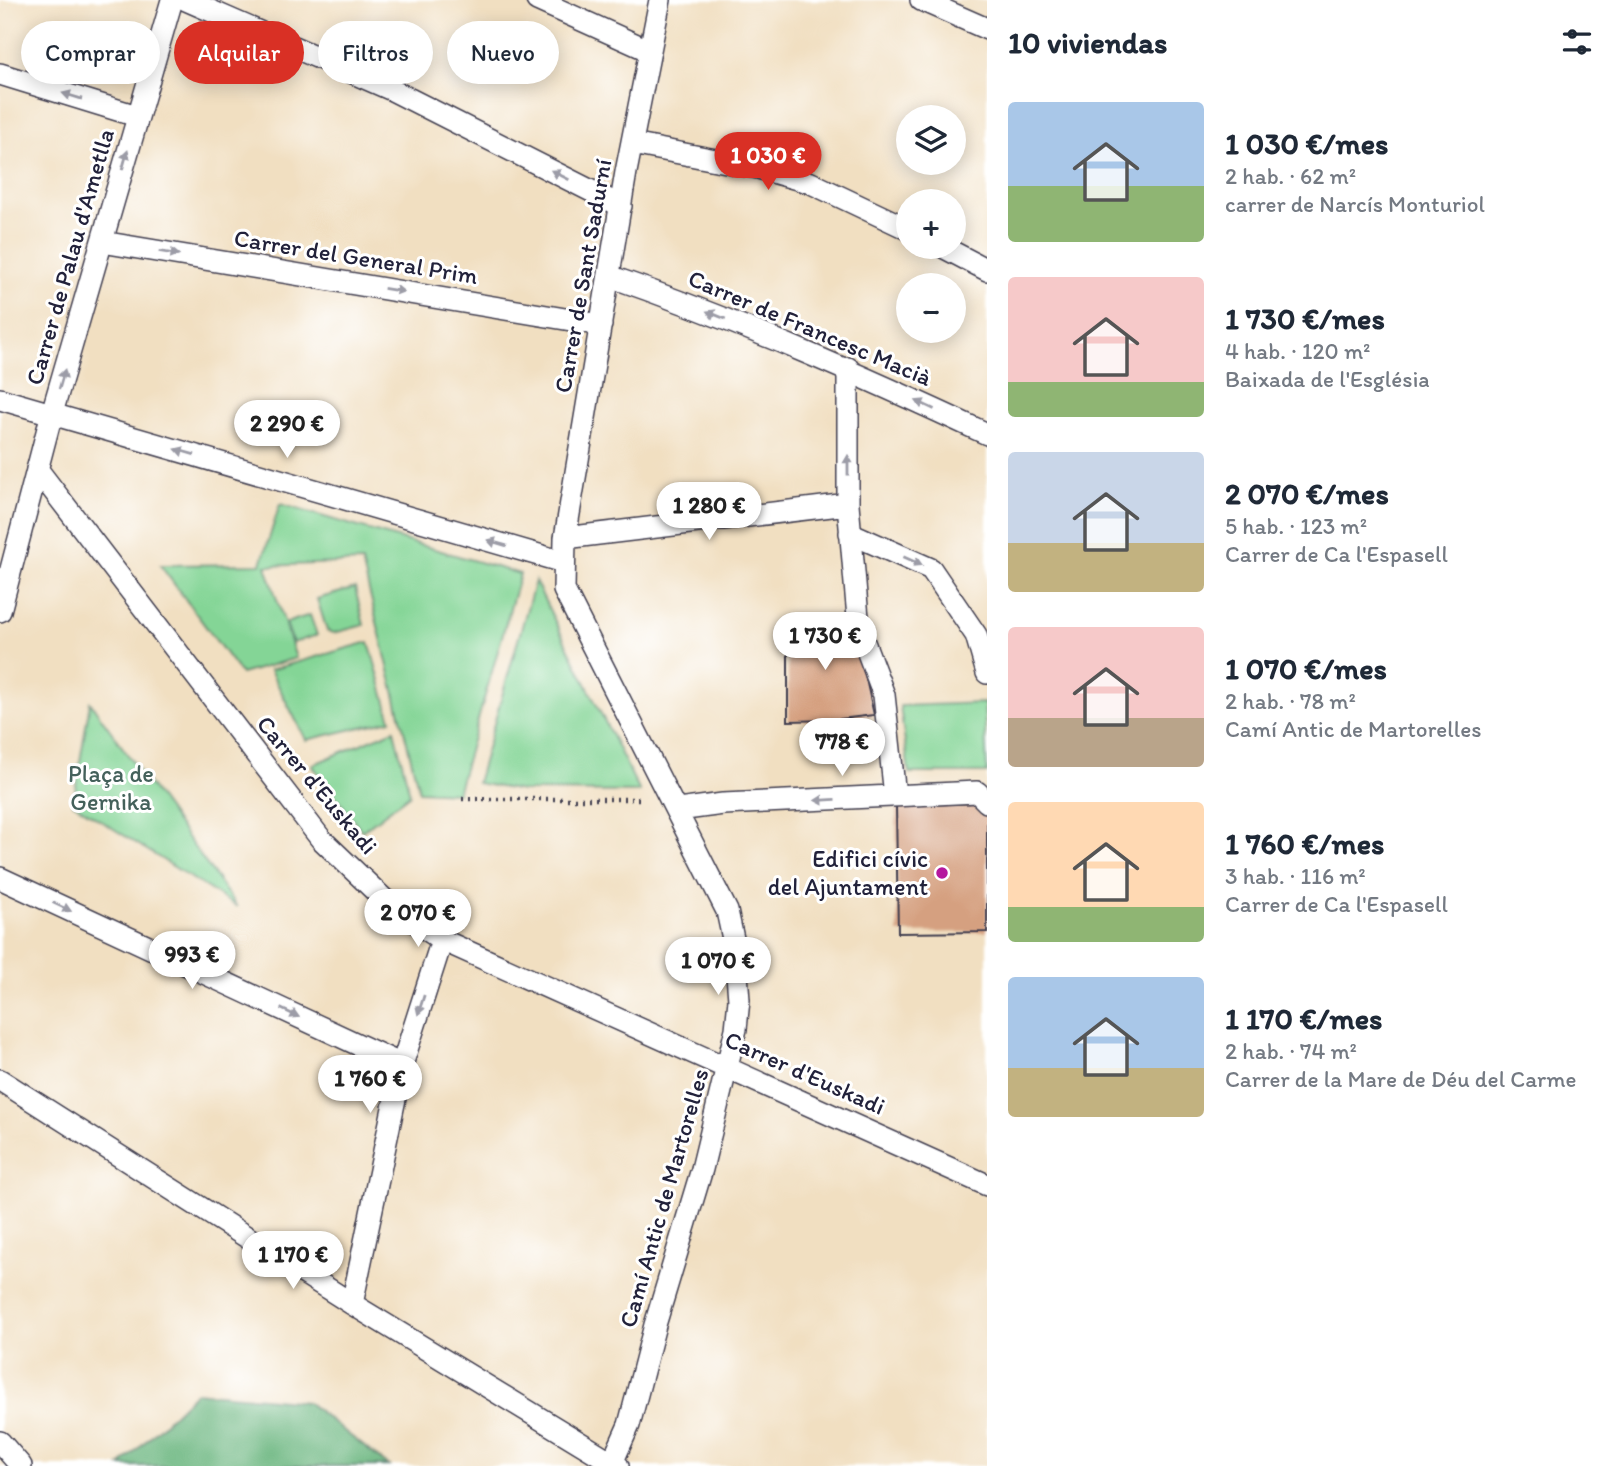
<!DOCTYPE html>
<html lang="es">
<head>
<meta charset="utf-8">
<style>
	body { margin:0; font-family:Itim,sans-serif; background:#f6f6f7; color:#1f2937; height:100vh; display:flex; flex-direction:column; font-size:26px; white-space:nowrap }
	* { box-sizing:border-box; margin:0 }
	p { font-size:23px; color:#747a83 }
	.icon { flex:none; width:38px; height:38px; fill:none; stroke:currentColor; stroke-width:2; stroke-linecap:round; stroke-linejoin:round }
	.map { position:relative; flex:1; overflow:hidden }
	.details { display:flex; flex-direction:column; background:#fff; width:630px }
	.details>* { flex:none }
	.guide { position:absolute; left:21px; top:21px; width:665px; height:63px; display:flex; gap:14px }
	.controls { position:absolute; left:896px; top:105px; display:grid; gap:14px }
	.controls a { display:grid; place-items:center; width:70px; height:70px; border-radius:50%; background:#fff; box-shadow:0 4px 18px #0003; font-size:35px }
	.price { position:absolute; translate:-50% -60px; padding:0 16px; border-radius:24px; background:#fff; color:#222; font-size:23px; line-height:46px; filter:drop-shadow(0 2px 4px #0008) }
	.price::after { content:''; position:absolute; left:50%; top:42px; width:21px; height:16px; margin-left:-10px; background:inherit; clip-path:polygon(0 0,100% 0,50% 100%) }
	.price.current { background:#d93025; color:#fff }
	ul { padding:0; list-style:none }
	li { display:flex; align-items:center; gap:21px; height:175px; padding:0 21px }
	li span { display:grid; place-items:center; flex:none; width:196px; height:140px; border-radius:7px; color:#555 }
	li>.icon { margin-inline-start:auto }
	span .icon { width:84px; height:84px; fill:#fffc; stroke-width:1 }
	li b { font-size:30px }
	h2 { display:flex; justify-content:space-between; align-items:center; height:84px; padding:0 21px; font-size:30px }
	.pill { padding:0 24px; border-radius:32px; background:#fff; box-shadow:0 4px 18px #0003; font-size:24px; line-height:63px }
	.pill.current { background:#d93025; color:#fff }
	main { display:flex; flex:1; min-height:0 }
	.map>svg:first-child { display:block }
</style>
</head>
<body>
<main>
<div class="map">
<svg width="987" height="1466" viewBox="0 0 987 1466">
	<rect width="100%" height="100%" fill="#fff"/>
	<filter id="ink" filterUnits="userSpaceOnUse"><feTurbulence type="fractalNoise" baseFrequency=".0143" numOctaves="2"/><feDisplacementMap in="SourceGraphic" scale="14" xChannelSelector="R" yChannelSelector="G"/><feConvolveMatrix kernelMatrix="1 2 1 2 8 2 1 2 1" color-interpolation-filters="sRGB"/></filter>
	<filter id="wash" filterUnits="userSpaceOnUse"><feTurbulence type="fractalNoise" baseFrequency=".00686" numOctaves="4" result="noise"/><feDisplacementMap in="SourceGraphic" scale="28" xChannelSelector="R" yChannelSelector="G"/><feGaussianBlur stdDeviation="1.57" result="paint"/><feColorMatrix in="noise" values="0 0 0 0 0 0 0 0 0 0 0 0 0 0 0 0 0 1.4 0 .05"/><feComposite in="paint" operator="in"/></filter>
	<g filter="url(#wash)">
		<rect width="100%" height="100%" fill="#f1dfc1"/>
		<path fill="#84d596" stroke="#537c68" stroke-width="2" d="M280,504L520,574L457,793L419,791L362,562L266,566L296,658L241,674L160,565L261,564Z
			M535,581L640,792L522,791L477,783Z
			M355,588L364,625L334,633L327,631L317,599Z
			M310,615L317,635L293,643L286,623Z
			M369,642L391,720L306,740L270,670Z
			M90,702L237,907L73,803Z
			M984,703L987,773H909L900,706Z
			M394,730L410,794L362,831L312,765Z"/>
		<path fill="#6bb67f" stroke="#466c5d" stroke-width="2" d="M196,1392L307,1402L389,1466H120Z"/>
		<g id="blocks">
			<path fill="#d5a080" d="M788,616L820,618L854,625L874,715L832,720L788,721Z
				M978,803L987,813V932L898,933L896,806Z"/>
		</g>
	</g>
	<g filter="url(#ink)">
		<use href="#blocks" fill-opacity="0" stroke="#413e4f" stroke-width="2"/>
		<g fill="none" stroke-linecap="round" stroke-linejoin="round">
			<g stroke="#413e4f" stroke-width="24">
				<path id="street" d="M186,0L392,90L621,206
					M537,0L650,51
					M921,0L987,29
					M0,74L137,116
					M632,144L758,168L811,183L908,229
					M102,242L601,325
					M943,247L987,270
					M609,276C739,321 863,376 987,434
					M848,368V504L859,629L884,695L895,796
					M0,399L563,562
					M37,469L321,839L390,905L442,940L987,1185
					M850,533L931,569L976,635L987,673
					M565,538L848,504
					M0,611L52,413L172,0
					M678,810L723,804L977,792L987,802
					M0,878L402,1065
					M0,1080L352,1304L618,1466
					M352,1304L402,1065L442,940
					M0,1442L21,1466
					M612,1463L629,1425L655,1325L702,1169L736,1029L739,1000L735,948L727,911L564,590L565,538L626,172L660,0"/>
			</g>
			<path stroke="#413e4f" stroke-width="4.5" stroke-dasharray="2 5" stroke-linecap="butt" d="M462,799H643"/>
			<use href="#street" stroke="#fff" stroke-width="21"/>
		</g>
		<defs><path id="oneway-solid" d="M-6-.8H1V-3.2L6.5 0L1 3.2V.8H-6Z" transform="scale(1.75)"/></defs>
		<g fill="#9c9ca7">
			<use href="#oneway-solid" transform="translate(72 96) rotate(-163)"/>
			<use href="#oneway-solid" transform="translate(125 160) rotate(-74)"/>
			<use href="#oneway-solid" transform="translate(560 175) rotate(-153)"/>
			<use href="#oneway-solid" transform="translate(169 253) rotate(9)"/>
			<use href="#oneway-solid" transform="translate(394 290) rotate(9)"/>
			<use href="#oneway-solid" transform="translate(716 315) rotate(-158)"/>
			<use href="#oneway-solid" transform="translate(62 379) rotate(-74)"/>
			<use href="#oneway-solid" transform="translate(925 405) rotate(-155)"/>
			<use href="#oneway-solid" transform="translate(185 452) rotate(-164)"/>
			<use href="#oneway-solid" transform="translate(848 465) rotate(-90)"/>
			<use href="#oneway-solid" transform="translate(497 543) rotate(-164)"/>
			<use href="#oneway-solid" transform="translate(913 561) rotate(24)"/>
			<use href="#oneway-solid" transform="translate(825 800) rotate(177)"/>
			<use href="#oneway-solid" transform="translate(62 907) rotate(25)"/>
			<use href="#oneway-solid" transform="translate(421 1005) rotate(108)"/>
			<use href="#oneway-solid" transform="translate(290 1013) rotate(25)"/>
		</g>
	</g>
	<circle fill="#b5179e" stroke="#fff" stroke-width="2.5" cx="942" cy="873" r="7"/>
	<g text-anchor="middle" stroke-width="6" stroke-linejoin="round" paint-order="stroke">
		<g font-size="24" fill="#22223b" stroke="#fff">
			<text transform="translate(70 257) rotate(-74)" y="8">Carrer de Palau d'Ametlla</text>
			<text transform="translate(356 257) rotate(9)" y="8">Carrer del General Prim</text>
			<text transform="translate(583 276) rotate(-80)" y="8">Carrer de Sant Sadurní</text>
			<text transform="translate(810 328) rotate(23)" y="8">Carrer de Francesc Macià</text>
			<text transform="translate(317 785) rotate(50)" y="8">Carrer d'Euskadi</text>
			<text transform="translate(805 1073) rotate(24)" y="8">Carrer d'Euskadi</text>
			<text transform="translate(664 1198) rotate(-74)" y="8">Camí Antic de Martorelles</text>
		</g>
		<g font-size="24" fill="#44615b" stroke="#fff">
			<text x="111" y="782">Plaça de<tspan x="111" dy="28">Gernika</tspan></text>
		</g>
		<g font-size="24" fill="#22223b" stroke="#fff" text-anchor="end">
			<text x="928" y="867">Edifici cívic<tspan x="928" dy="28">del Ajuntament</tspan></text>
		</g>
	</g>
</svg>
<div class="controls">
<a><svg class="icon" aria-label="layers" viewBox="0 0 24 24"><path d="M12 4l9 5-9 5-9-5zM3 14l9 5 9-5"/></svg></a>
<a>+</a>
<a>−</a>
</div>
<b class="price current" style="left:768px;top:192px">1 030 €</b>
<b class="price" style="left:287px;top:460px">2 290 €</b>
<b class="price" style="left:709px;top:542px">1 280 €</b>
<b class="price" style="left:825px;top:672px">1 730 €</b>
<b class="price" style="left:842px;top:778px">778 €</b>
<b class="price" style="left:418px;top:949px">2 070 €</b>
<b class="price" style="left:192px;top:991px">993 €</b>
<b class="price" style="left:718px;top:997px">1 070 €</b>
<b class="price" style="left:370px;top:1115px">1 760 €</b>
<b class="price" style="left:293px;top:1291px">1 170 €</b>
<div class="guide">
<a class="pill">Comprar</a>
<a class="pill current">Alquilar</a>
<a class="pill">Filtros</a>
<a class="pill">Nuevo</a>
</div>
</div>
<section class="details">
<h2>10 viviendas<svg class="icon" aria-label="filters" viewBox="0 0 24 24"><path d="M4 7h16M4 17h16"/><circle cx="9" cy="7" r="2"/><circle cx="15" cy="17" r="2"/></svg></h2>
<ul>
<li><span style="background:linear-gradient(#a9c7e8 60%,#8fb573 0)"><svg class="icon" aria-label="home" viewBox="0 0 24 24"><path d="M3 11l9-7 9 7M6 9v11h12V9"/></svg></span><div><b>1 030 €/mes</b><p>2 hab. · 62 m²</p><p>carrer de Narcís Monturiol</p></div></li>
<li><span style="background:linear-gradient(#f6c9c9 75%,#8fb573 0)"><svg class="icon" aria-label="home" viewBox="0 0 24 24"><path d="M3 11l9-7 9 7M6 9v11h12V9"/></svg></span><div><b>1 730 €/mes</b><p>4 hab. · 120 m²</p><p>Baixada de l'Església</p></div></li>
<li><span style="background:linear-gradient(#c9d6e8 65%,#c2b280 0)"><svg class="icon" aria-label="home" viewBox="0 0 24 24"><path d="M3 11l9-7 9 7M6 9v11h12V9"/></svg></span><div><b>2 070 €/mes</b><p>5 hab. · 123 m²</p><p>Carrer de Ca l'Espasell</p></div></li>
<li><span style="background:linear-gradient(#f6c9c9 65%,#b9a48a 0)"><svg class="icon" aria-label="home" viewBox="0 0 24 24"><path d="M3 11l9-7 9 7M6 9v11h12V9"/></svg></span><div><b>1 070 €/mes</b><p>2 hab. · 78 m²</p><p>Camí Antic de Martorelles</p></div></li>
<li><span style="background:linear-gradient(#ffd9b3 75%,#8fb573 0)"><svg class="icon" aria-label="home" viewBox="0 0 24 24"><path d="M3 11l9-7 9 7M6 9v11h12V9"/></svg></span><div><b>1 760 €/mes</b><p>3 hab. · 116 m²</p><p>Carrer de Ca l'Espasell</p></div></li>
<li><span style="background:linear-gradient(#a9c7e8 65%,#c2b280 0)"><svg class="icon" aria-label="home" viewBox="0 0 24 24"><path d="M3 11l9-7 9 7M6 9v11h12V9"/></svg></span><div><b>1 170 €/mes</b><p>2 hab. · 74 m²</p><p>Carrer de la Mare de Déu del Carme</p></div></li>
</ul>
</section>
</main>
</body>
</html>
